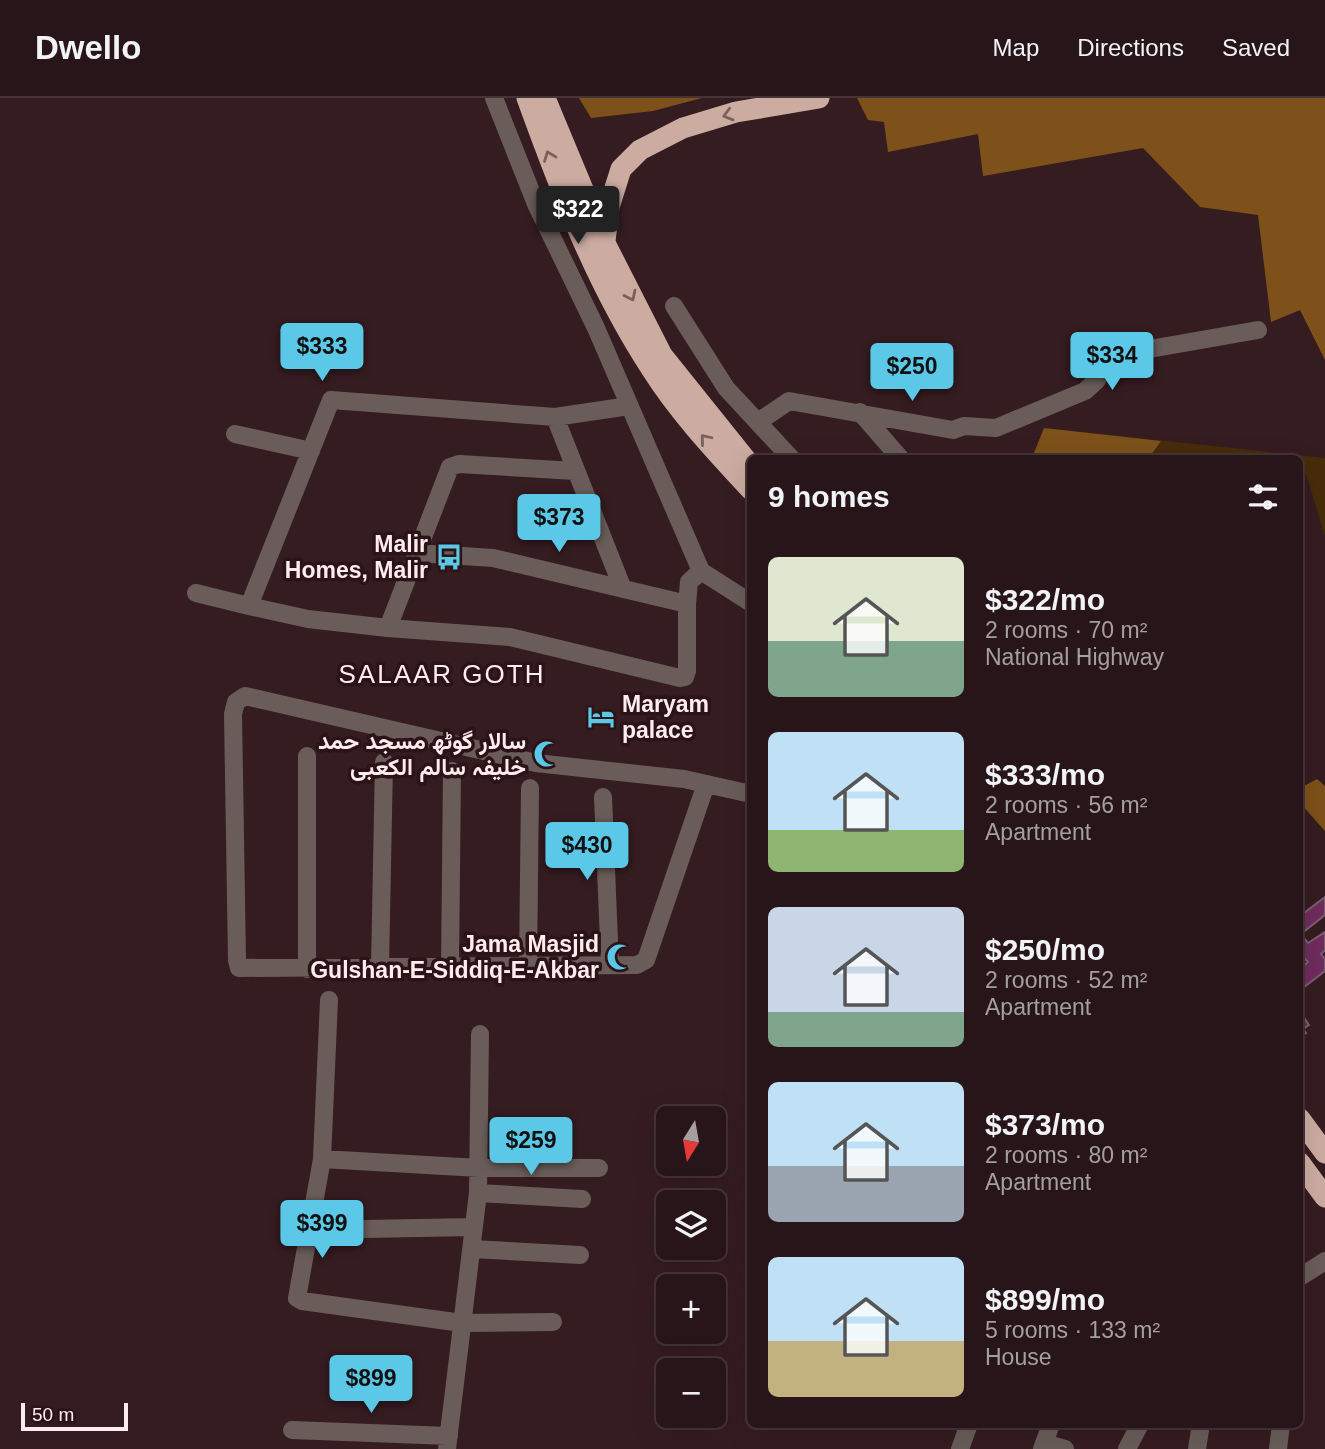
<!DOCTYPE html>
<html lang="en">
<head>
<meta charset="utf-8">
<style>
	body { margin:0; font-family:Arial,Vazirmatn,sans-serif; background:#301e22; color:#f1f3f6; height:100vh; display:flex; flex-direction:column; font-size:26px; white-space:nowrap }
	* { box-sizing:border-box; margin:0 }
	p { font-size:23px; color:#a59fa2 }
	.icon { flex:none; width:38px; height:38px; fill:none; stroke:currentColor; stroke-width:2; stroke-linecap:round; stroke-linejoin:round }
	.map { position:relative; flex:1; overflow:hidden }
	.side { position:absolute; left:747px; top:357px; width:556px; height:973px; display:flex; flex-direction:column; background:#281519; border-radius:10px; box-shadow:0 7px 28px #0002,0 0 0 2px #443438 }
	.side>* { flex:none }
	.needle { width:46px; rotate:191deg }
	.buttons { position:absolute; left:656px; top:1008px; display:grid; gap:14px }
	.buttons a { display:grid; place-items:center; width:70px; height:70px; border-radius:10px; background:#281519; box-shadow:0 7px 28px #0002,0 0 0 2px #443438; font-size:35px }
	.scale { position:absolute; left:21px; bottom:18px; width:107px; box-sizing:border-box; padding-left:7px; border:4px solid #ffecef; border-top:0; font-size:19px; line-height:24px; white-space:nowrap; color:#ffecef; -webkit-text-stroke:5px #2b1317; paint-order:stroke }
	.price { position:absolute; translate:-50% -60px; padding:0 16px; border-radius:7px; background:#5ac8e6; color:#111; font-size:23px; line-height:46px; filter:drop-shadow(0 2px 4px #0008) }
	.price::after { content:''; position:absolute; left:50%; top:42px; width:21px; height:16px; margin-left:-10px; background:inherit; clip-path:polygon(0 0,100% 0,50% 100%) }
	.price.current { background:#222; color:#fff }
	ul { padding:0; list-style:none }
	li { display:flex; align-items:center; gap:21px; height:175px; padding:0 21px }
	li span { display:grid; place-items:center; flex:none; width:196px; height:140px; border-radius:10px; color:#555 }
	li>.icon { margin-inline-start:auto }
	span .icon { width:84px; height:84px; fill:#fffc; stroke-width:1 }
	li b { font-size:30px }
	h2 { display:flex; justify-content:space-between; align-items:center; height:84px; padding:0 21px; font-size:30px }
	header { display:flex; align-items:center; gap:42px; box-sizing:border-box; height:98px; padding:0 35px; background:#281519; border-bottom:2px solid #443438 }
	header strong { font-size:33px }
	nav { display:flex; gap:38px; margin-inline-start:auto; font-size:24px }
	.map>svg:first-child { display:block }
</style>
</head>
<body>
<header>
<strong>Dwello</strong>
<nav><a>Map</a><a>Directions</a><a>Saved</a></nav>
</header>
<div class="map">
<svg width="1325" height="1351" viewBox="0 0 1325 1351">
	<rect width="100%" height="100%" fill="#351c21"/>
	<path fill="#472c0a" d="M1044,330L1325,360V438L1306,376H1300V360H1032Z"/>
	<path fill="#7d5119" d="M579,0H702L653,13L591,20Z
		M857,0H1325V262L1300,212L1271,224L1258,117L1200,109L1143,50L983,78L978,36L888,54L884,24L868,22Z
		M1044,330L1161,343L1149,360H1032Z
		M1317,681L1325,688V733L1300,705V690Z"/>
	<path fill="#6f2c5e" stroke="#796071" stroke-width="2" d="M1325,799V817L1301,836L1308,845L1325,834V852L1321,856L1325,861V873L1304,889L1300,883V871L1308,864L1300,856V818Z
		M1302,917L1309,927L1303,931L1306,935L1300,939Z"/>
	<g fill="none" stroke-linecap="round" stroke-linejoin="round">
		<path stroke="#6a5d59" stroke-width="18" d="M494,0L536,106L596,230L701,473L751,505
			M674,208L726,290L791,360
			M860,314L900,360
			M555,319L623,491
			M758,324L789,303L953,332L964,328L996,330L1085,293L1097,282L1110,258L1258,232
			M235,336L311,353
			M575,373L459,366L450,369L388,530L510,539L680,580L685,579L687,573V506
			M417,455L493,460L687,506L689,484L701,473
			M196,495L249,508
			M388,530L308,521L249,508L331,302L555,319L629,308
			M307,658V871
			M706,686L646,862L637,867L239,870L237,862L233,616L236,604L245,598L536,665L684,681L751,696
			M603,699L610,867
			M528,868L530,690
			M450,869L452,673
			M380,870L384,664
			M329,902L322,1061L297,1200L302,1203L462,1225L553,1224
			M322,1061L479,1070H599
			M478,1095L582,1101
			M308,1132L474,1129
			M472,1151L580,1157
			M1300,1179L1325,1163
			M292,1332L449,1338
			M1044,1345L1065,1351
			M447,1351L478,1095L480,936
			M960,1351L969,1326
			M1042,1351L1051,1326
			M1127,1351L1140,1326
			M1197,1351L1201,1326
			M1278,1351L1281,1326"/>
		<path stroke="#ccaca1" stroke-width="21" d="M527,0C561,94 597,188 652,272C680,316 716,354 751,392
			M545,0L607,149L662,257L751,368
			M605,143L609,109L621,71L640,52L683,30L736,14L819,0
			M1300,1021L1325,1055
			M1300,1065L1325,1099"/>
	</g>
	<defs><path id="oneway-chevron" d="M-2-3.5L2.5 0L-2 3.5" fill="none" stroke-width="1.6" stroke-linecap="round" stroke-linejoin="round" transform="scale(1.75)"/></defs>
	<g stroke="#7c605c">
		<use href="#oneway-chevron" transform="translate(728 17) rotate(164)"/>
		<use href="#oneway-chevron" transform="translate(549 58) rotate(-111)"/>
		<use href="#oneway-chevron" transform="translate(631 198) rotate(64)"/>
		<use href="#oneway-chevron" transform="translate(705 341) rotate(-130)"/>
	</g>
	<defs>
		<g id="bus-bare" transform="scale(2.1)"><path d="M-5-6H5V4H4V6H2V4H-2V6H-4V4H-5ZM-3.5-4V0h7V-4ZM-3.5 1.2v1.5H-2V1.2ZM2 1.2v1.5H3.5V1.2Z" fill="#5ac8e6" stroke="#2b1317" stroke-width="2.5" paint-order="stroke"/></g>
		<g id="hotel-bare" transform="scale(2.1)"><path d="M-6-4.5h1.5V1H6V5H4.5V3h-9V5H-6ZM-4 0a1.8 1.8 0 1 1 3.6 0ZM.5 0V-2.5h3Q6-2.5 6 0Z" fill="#5ac8e6" stroke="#2b1317" stroke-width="2.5" paint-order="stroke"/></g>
		<g id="mosque-bare" transform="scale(2.1)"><path d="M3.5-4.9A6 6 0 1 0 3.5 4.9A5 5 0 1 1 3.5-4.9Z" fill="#5ac8e6" stroke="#2b1317" stroke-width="2.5" paint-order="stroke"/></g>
	</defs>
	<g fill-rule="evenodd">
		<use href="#bus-bare" x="449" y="459"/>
		<use href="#hotel-bare" x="601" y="619"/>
		<use href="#mosque-bare" x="547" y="656"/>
		<use href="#mosque-bare" x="620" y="859"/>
	</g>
	<g text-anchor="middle" stroke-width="7" stroke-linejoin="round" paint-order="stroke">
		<g font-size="23" font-weight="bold" fill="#ffecef" stroke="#2b1317" text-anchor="end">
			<text x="428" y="454">Malir<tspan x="428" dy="26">Homes, Malir</tspan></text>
			<text x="622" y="614" text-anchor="start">Maryam<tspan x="622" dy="26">palace</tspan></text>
			<text x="526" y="651">سالار گوٹھ مسجد حمد<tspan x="526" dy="26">خلیفہ سالم الکعبی</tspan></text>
			<text x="599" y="854">Jama Masjid<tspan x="599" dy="26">Gulshan-E-Siddiq-E-Akbar</tspan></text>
		</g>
		<g font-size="26" letter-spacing="2" fill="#ffecef" stroke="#2b1317">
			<text x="442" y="585">SALAAR GOTH</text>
		</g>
	</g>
</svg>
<div class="buttons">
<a><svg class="needle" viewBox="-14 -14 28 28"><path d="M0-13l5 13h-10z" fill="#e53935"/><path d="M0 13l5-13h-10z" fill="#a59fa2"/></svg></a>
<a><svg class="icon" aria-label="layers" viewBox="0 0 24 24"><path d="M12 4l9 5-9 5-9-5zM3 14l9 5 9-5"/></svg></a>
<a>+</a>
<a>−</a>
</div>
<div class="scale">50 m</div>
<b class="price current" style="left:578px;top:148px">$322</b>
<b class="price" style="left:322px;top:285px">$333</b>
<b class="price" style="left:1112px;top:294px">$334</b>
<b class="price" style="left:912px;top:305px">$250</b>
<b class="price" style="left:559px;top:456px">$373</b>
<b class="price" style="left:587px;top:784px">$430</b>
<b class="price" style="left:531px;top:1079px">$259</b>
<b class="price" style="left:322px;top:1162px">$399</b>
<b class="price" style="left:371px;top:1317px">$899</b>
<section class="side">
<h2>9 homes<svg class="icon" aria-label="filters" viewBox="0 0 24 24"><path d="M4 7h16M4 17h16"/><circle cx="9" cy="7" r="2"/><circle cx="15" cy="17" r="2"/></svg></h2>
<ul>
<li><span style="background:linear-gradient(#dfe7d0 60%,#7fa58c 0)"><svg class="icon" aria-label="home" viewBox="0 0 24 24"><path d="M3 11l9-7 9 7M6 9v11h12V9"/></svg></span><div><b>$322/mo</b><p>2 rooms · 70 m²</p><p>National Highway</p></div></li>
<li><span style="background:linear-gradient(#bfe0f5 70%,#8fb573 0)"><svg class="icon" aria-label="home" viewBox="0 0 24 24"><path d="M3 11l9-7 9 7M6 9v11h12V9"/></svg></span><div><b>$333/mo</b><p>2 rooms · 56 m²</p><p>Apartment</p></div></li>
<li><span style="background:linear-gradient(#c9d6e8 75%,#7fa58c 0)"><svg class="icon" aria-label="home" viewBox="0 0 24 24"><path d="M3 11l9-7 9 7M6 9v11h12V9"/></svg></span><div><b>$250/mo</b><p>2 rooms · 52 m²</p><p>Apartment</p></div></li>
<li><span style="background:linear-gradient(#bfe0f5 60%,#9aa5b1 0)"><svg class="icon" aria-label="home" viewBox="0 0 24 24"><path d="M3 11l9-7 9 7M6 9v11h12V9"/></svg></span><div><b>$373/mo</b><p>2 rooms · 80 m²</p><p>Apartment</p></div></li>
<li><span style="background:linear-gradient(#bfe0f5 60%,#c2b280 0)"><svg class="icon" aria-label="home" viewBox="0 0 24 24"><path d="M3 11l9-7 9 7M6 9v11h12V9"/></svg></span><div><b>$899/mo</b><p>5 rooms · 133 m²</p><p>House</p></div></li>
</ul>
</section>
</div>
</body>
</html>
